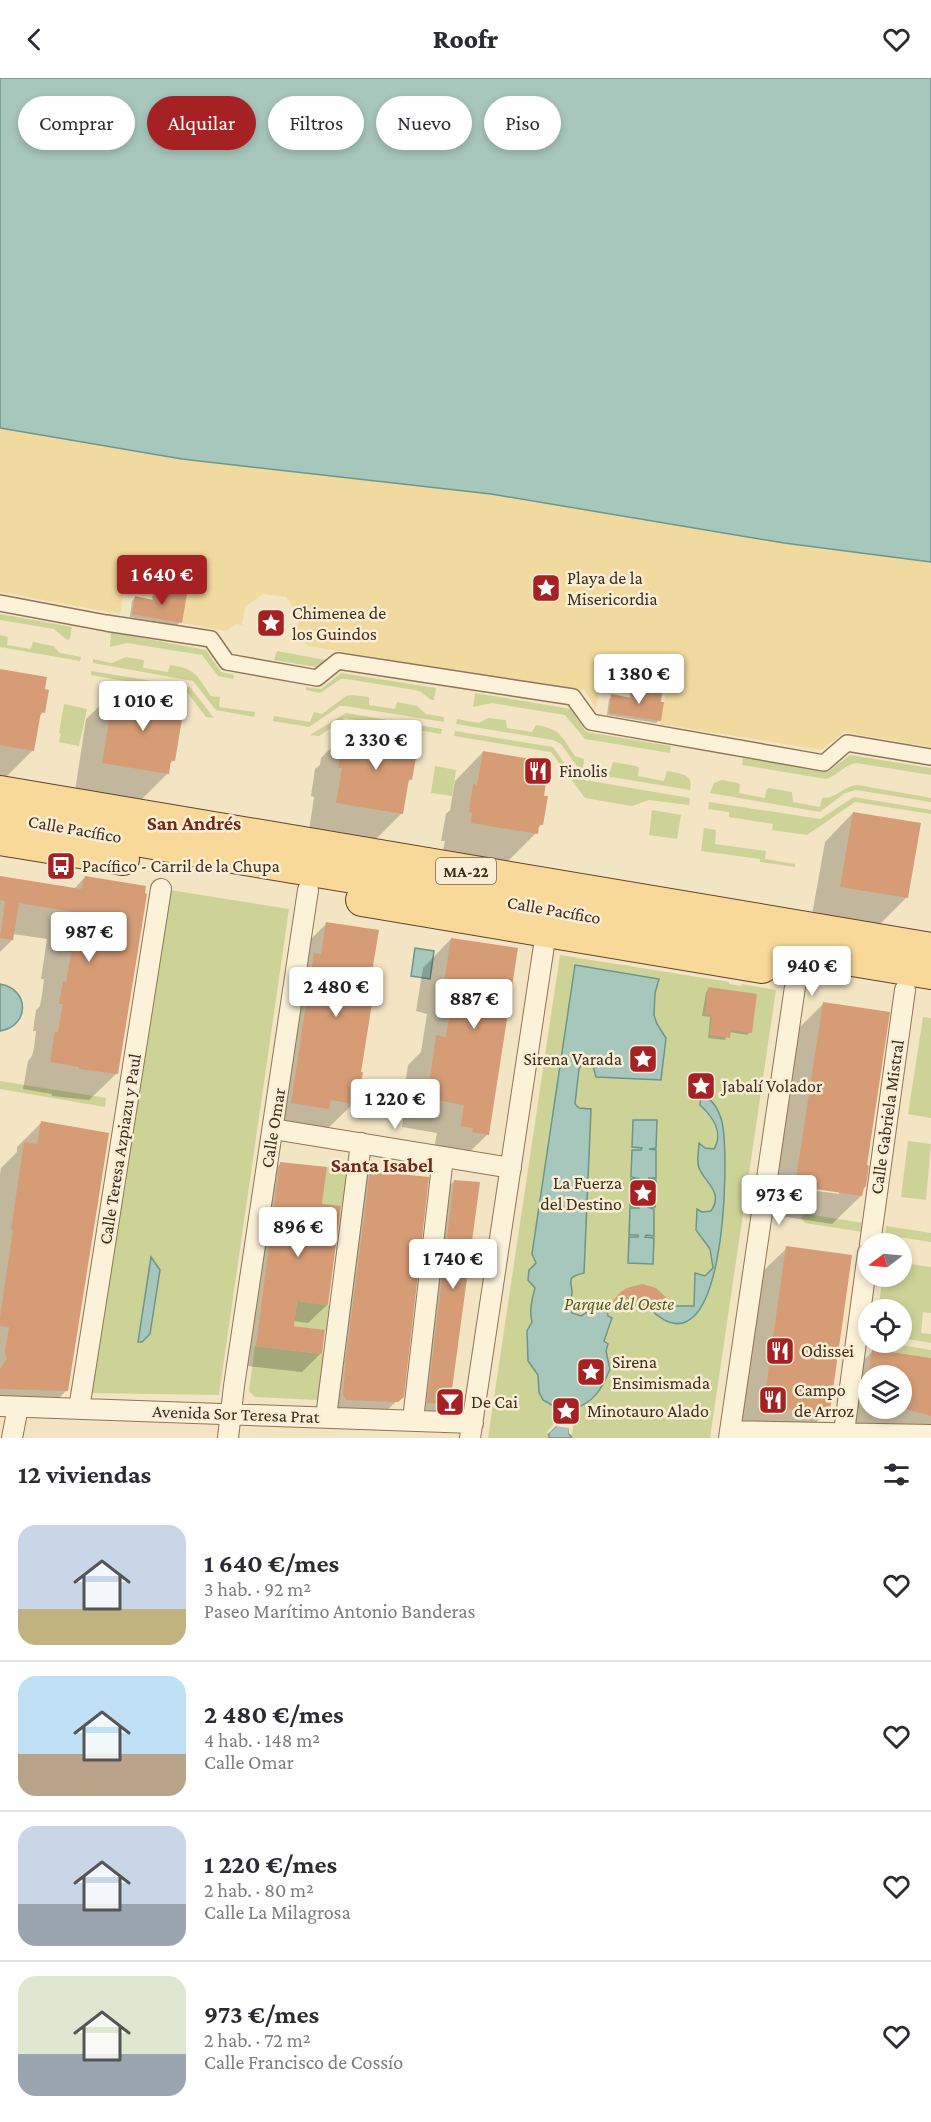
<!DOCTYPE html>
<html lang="es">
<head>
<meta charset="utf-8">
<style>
	body { margin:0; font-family:"Crimson Pro",serif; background:#f2f2f3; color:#2b2b33; height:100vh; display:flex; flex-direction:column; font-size:22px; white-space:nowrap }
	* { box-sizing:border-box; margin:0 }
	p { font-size:20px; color:#7c7c81 }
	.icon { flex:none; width:33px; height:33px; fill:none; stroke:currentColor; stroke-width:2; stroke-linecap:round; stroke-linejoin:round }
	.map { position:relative; height:1360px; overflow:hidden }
	.sheet { display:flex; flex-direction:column; background:#fff; flex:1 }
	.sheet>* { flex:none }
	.hud { position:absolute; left:18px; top:18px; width:600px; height:54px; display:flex; gap:12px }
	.needle { width:39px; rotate:254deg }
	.tools { position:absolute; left:858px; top:1155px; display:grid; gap:12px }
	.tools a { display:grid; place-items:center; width:54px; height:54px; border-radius:50%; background:#fff; box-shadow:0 3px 9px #0003; font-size:30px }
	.price { position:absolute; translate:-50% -51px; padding:0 14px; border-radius:6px; background:#fff; color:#222; font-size:20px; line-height:39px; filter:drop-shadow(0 2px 3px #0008) }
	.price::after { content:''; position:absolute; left:50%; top:36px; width:18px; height:14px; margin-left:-9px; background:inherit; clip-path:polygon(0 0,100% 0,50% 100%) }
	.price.active { background:#a62124; color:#fff }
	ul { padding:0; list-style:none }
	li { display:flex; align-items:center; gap:18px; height:150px; padding:0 18px }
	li+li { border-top:2px solid #e1e1e2 }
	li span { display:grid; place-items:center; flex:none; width:168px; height:120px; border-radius:18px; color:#555 }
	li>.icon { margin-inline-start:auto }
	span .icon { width:72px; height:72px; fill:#fffc; stroke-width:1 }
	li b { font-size:26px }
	h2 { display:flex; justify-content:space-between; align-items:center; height:72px; padding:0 18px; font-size:26px }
	.tag { padding:0 21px; border-radius:27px; background:#fff; box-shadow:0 3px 9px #0003; font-size:21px; line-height:54px }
	.tag.active { background:#a62124; color:#fff }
	header { display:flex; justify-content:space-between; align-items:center; height:78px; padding:0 18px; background:#fff; font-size:27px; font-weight:800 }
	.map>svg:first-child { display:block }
</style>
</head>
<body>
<header><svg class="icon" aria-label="back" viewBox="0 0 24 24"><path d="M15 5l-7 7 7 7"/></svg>Roofr<svg class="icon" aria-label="heart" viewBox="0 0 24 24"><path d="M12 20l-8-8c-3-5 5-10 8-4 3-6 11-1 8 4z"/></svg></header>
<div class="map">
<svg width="931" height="1360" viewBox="0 0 931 1360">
	<rect width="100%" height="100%" fill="#f3e4c4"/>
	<path fill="#cdd397" d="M0,536L72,549L70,561L67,562L54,551L0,542Z
		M111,554L206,572L221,594L234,597L233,601L218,598L202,577L127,565L110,569Z
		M0,557L8,559L7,567L31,571L33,564L53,568L60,575L81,579L80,583L0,569Z
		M277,573L326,582L316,589L274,582Z
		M126,579L144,582L143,590L168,594L170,587C197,591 196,597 211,618L220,619L219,629L255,634L254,639L216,632L193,603L93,585V581L112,585Z
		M91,593L190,609L214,640L206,639L187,614L91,597Z
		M341,595L436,610L434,622H431L421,614L415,612L346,601H341L320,615L306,612V609L321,611Z
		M475,615L571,631L586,654L671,668L670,675L585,661L565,637L492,625L473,629Z
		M352,617L369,619V627L395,631L397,624L417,628L426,636L444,639V644L345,628H340L309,649L273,643L274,638L310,644L314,634L322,636L346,618Z
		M64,626L87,631L79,668L59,664L61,656L59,655Z
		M346,635L442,651L441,656L345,640L319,658L310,657Z
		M488,640L506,642L507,650L532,654L536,647C561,651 561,658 575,678L584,681L583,690L610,694L613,684L636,688L639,690L638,698L664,703L667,693C680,696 694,695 690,712L581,694L561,666L553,662L456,646L457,641L479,645Z
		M455,653L553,669L574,698L578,701L690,720L689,727L649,722L632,728L585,720L551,674L454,658Z
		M850,677L931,690V697L856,685C844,687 837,698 826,701L742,687L743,680L828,694Z
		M435,688L456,692L452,718L431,715Z
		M722,702L738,705L740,707L739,715L765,720L766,712L769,710L792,714L793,724L820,729L822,720C839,720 842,708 858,707L931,720V724L856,712L845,715L820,734L710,715L714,705Z
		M854,719L931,732V736L855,724L807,757L772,752L773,746L729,739V734L708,731L709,724L820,741Z
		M652,732L681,737L677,761L649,757Z
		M704,750L716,752L715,766L766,773L765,781L795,786V789L760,784V781L701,773Z
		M170,812L289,831L219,1317L91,1315Z
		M560,877L729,904V906L741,908L742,906L776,912L710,1360H488Z
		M923,939L931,940V1040L908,1036Z
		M0,1003L106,1020L105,1029L0,1011Z
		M908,1063L931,1066L926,1122L901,1119Z
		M327,1089L351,1091L346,1129L322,1126Z
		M806,1136L864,1145L863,1154L805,1145L801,1140Z
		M886,1148L931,1155V1164L885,1157Z
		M902,1185L931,1189V1235L923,1234L921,1255L931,1256V1265L902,1260V1253L907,1254L910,1248L907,1245L902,1247V1232H878L883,1199L902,1198Z
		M297,1223L334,1228L331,1253L294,1248Z
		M883,1264L931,1272V1280L872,1271L874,1265Z
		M255,1268L328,1277L324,1317L318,1322L255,1319L249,1313Z"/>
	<path fill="#f1da9f" d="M0,350L182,381L491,416L784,465L931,484V669L844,654L821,672L660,646L666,613L616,604L613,615L599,613L596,631L584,611L579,613L308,568L300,558L296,557L299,538L286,519L263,516L245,529L242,547L237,546L226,553L182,545L187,514L156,509L154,520L124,514L120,536L0,514Z"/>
	<path fill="#a7c6bc" stroke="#6c968a" stroke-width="1.5" d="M0,0H931V484L784,465L491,416L182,381L0,350Z
		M415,870L434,873L430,901L411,898Z
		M575,887L659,901L655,915L654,937L657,946L666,960L661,1002L596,999L593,988L589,986L581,987L579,991L575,1026L579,1030L591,1031L584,1195C565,1199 572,1203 572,1215C571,1223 570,1228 572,1235L581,1238L586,1235L591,1226H600L607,1232L608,1238L612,1240L604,1263L608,1266L606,1273L610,1291C602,1311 593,1326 572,1331L569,1356L572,1360H549V1355L556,1348L557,1330L543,1322L539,1314L538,1297L528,1283L527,1253L532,1244C529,1233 532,1221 535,1210L528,1202L529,1192L536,1185L532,1176Z
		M0,906C30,911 30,948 0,953Z
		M701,1015C712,1021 719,1032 722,1044C730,1081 726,1310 647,1228H694L695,1195L705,1198L713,1190L710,1171L696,1152L697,1131L702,1134L711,1133C724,1114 705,1105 699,1090C696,1083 699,1072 699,1065L705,1070L714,1071C724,1054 713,1039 700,1027Z
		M633,1042H657L656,1070L649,1071L656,1072V1100H648L656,1102L655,1129H647L654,1131V1158L646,1157L645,1159L654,1160L653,1186L628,1185L629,1159H638V1157H629L630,1130H639V1129L630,1128L631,1101H640L631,1099L632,1072H641L642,1070L632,1069Z
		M151,1179L160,1192L150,1256L142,1264H138Z"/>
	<path fill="#f3e4c4" d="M557,1330L572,1331L571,1342H574L572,1356H569V1350L556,1348L549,1355H546L553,1347L554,1341H557Z"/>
	<path fill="#0003" fill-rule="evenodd" d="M156,512L180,544L177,547L130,539L132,523L135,520L152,523L153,515Z
		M0,593L43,634L39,639L33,672L4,701L0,700Z
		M633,612L659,642L656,645L607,637L609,621L612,618L630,621V615Z
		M115,613L174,682L169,686L167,696L139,724L75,713L86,641Z
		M349,652L411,701L407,705L402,735L373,764L309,753L314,719L311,718L315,691L320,687L321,680Z
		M483,674L542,719V746L537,751L536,755L508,783L443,773L445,763H441L446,736L450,732L455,703Z
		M853,735L907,819L878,848L812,837L825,764Z
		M0,799L74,811L85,799L117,995L89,1022L52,1018V1016L23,1011L28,983L32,978L34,970L36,953H33L36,932L40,928L42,917L44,901H41L47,861L13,856L12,862L0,874Z
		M327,845L369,908L359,1011L355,1014L354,1025L325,1053L263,1054L298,874Z
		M451,861L488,1056L459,1084L433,1076L437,1055L402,1049L404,1036H401L408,987L421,974L427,936L416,933L423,890Z
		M709,911L750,954L747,957L729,954L725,962L708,960L710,939L702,938L706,914Z
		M824,925L866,1087L861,1118L832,1146L768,1136L795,954ZM788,1106L839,1113V1116L788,1109Z
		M41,1045L67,1312L43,1336L0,1335V1096L1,1090L17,1074V1069Z
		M280,1086L321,1127L327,1227L308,1245L293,1243V1249L321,1275L302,1294L238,1287L262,1105Z
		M370,1095L402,1318L385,1334L335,1333L359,1106Z
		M454,1103L448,1325L434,1339H414L440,1117Z
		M787,1170L828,1332L801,1360L735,1359L758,1198Z
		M622,1215L662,1216L673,1228L670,1231L609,1229Z
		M873,1273L931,1282V1360L838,1348L844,1301ZM868,1298H902V1330H868Z"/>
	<path fill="#d59c76" d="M155,511L187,516L182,545L132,536L135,518L153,522Z
		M0,591L47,599L45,611L49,612L45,635L41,634L34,673L0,667Z
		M633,610L662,615L661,624H664L661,643L609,635L611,616L632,620Z
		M114,611L181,622L179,634L183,635L175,683L171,682L169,696L102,685Z
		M349,650L416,661L414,673L417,674L412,702L409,701L403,736L336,725L342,690H338L343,661L347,662Z
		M483,673L549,684L544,718H548L543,747L539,746L538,756L471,745L472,735L469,734L473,706L477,707Z
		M853,734L921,745L908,820L840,809Z
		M0,798L81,811L85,798L146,808L145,815L147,816L118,996L79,991V989L50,984L55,954H58L60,942L63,926H59L63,903L66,904L69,888L71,874H67L74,834L19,825L13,862L0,860L5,823L0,822Z
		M326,844L379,852L370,906L375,907L361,994H363L360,1012L357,1011L355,1026L331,1022L329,1031L291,1025L314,875L321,876Z
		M451,860L518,870L489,1057L472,1054L473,1050L461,1048L464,1027L430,1021L432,1008H429L436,957L446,959L454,907L444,904Z
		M708,909L757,916L752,955L731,952L730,960L710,957L712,937L705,936Z
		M823,924L890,934L867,1087L869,1088L866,1108L864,1110L862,1118L795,1108Z
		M41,1043L109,1055L68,1313L0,1311V1291L7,1281L5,1273L9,1249L0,1248V1239L13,1152H11L24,1064L37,1066Z
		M280,1084L327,1089L322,1126L341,1128L328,1227L297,1223L294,1248L325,1252L322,1276L256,1268Z
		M370,1093L429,1099L404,1319L398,1324L347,1322L343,1317L346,1280Z
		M454,1102L480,1104L450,1326L427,1325Z
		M786,1168L852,1177L830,1333L763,1331Z
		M642,1206L656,1210L675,1228L610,1226L621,1214L627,1210Z
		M872,1271L931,1280V1338L902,1330V1298H869Z"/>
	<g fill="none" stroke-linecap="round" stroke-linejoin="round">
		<g stroke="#907558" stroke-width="18">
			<path id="pedestrian" d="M0,525L106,545L211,561L227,584L317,600L338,583L573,619L591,644L824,685L847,665L931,679"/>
		</g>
		<g stroke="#907558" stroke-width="22">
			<path id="minor" d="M273,1051L511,1090
				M870,1166L905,912
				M0,1328L473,1345
				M79,1331L161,811
				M326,1339L361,1065
				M413,1342L443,1079
				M730,1353L931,1357
				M844,1354L868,1175
				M12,1360L18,1329
				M228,1360L234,1308L308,812
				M470,1360L546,854
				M729,1360L797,895"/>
		</g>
		<g stroke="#5e432c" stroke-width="34">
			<path id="primary" d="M0,714L931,871
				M0,738L233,779L931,895
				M0,761L123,781
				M362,822L762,889"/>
		</g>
		<use href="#pedestrian" stroke="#fcf1d9" stroke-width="15"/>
		<use href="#minor" stroke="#fcf1d9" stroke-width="20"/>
		<use href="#primary" stroke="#f9d999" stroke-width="32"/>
	</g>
	<defs>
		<g id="sight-square" transform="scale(1.5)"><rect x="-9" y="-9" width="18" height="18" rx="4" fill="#a62124" stroke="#f9eed5"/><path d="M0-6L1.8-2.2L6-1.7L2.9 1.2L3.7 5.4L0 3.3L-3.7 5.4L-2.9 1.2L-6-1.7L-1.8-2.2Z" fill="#fff"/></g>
		<g id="restaurant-square" transform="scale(1.5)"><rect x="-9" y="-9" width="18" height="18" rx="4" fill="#a62124" stroke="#f9eed5"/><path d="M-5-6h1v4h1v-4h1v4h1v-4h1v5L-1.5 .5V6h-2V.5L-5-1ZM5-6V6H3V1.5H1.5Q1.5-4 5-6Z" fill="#fff"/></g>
		<g id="bus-square" transform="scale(1.5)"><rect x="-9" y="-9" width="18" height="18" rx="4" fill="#a62124" stroke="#f9eed5"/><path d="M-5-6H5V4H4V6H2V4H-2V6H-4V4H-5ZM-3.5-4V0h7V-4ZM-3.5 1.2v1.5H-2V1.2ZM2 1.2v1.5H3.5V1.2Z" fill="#fff"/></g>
		<g id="bar-square" transform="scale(1.5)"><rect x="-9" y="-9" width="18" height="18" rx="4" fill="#a62124" stroke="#f9eed5"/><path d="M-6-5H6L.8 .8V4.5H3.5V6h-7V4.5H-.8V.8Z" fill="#fff"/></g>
	</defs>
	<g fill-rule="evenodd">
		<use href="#sight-square" x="546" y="510"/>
		<use href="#sight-square" x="271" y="545"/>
		<use href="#restaurant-square" x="538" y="693"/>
		<use href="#bus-square" x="61" y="788"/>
		<use href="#sight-square" x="643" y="981"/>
		<use href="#sight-square" x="701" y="1008"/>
		<use href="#sight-square" x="643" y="1115"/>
		<use href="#restaurant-square" x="780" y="1273"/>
		<use href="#sight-square" x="591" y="1294"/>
		<use href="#restaurant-square" x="773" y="1322"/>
		<use href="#bar-square" x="450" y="1324"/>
		<use href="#sight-square" x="566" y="1333"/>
	</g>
	<g text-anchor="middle" stroke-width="5" stroke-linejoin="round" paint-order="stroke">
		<rect fill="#f9eed5" stroke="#776755" stroke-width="1.5" x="436" y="780" width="60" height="26" rx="4.5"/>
		<g font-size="16" font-weight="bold" fill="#3f2d1e">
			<text x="466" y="799">MA-22</text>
		</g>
		<g font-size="18" fill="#3f2d1e" stroke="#f9eed5" text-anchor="start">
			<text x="567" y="506">Playa de la<tspan x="567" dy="21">Misericordia</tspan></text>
			<text x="292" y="541">Chimenea de<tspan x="292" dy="21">los Guindos</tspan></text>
			<text x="559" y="699">Finolis</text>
			<text x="82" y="794">Pacífico - Carril de la Chupa</text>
			<text x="622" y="987" text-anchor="end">Sirena Varada</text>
			<text x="722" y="1014">Jabalí Volador</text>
			<text x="622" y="1111" text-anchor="end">La Fuerza<tspan x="622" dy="21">del Destino</tspan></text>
			<text x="801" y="1279">Odissei</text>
			<text x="612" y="1290">Sirena<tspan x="612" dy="21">Ensimismada</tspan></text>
			<text x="794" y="1318">Campo<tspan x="794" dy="21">de Arroz</tspan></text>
			<text x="471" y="1330">De Cai</text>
			<text x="587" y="1339">Minotauro Alado</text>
		</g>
		<g font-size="18" fill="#3f2d1e" stroke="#f9eed5">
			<text transform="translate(75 751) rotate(10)" y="6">Calle Pacífico</text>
			<text transform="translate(554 832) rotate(10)" y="6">Calle Pacífico</text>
			<text transform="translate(887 1039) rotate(-82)" y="6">Calle Gabriela Mistral</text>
			<text transform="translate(273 1050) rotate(-81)" y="6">Calle Omar</text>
			<text transform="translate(120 1071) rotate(-81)" y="6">Calle Teresa Azpiazu y Paul</text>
			<text transform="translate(236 1336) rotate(2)" y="6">Avenida Sor Teresa Prat</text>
		</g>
		<g font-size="18" font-style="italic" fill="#505e22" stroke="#f9eed5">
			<text x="619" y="1232">Parque del Oeste</text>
		</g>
		<g font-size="20" font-weight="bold" fill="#702918" stroke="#f9eed5">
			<text x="194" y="752">San Andrés</text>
			<text x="382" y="1094">Santa Isabel</text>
		</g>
	</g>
</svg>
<div class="tools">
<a><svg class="needle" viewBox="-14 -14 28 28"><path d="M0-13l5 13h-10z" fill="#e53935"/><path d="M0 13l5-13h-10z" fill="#7c7c81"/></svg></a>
<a><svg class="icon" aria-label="locate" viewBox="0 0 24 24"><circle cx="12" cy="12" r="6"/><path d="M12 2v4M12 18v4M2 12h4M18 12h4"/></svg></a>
<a><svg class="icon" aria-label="layers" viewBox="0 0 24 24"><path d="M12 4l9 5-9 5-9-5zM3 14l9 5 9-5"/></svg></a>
</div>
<b class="price active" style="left:162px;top:528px">1 640 €</b>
<b class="price" style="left:639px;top:627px">1 380 €</b>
<b class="price" style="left:143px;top:654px">1 010 €</b>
<b class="price" style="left:376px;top:693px">2 330 €</b>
<b class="price" style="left:89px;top:885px">987 €</b>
<b class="price" style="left:812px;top:919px">940 €</b>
<b class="price" style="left:336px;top:940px">2 480 €</b>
<b class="price" style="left:474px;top:952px">887 €</b>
<b class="price" style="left:395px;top:1052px">1 220 €</b>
<b class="price" style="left:779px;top:1148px">973 €</b>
<b class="price" style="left:298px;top:1180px">896 €</b>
<b class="price" style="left:453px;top:1212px">1 740 €</b>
<div class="hud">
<a class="tag">Comprar</a>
<a class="tag active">Alquilar</a>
<a class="tag">Filtros</a>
<a class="tag">Nuevo</a>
<a class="tag">Piso</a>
</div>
</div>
<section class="sheet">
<h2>12 viviendas<svg class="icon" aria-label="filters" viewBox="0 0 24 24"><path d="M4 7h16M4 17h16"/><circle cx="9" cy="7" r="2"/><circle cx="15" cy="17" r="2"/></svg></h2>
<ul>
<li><span style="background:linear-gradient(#c9d6e8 70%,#c2b280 0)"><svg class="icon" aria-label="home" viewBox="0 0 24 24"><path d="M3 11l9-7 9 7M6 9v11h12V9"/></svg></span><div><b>1 640 €/mes</b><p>3 hab. · 92 m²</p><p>Paseo Marítimo Antonio Banderas</p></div><svg class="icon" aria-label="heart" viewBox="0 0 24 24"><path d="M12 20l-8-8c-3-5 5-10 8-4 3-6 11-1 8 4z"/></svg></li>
<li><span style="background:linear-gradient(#bfe0f5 65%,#b9a48a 0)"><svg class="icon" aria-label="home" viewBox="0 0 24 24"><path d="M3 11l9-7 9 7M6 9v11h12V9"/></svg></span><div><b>2 480 €/mes</b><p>4 hab. · 148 m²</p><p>Calle Omar</p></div><svg class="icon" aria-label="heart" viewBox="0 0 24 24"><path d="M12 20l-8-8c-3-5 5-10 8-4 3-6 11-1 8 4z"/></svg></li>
<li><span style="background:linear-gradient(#c9d6e8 65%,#9aa5b1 0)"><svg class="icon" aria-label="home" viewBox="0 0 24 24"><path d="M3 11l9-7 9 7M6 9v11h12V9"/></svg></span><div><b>1 220 €/mes</b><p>2 hab. · 80 m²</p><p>Calle La Milagrosa</p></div><svg class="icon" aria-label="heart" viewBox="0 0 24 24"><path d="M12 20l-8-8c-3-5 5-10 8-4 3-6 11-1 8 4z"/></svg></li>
<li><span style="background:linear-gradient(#dfe7d0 65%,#9aa5b1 0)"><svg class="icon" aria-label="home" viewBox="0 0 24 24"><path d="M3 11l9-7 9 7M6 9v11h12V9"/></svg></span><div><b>973 €/mes</b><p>2 hab. · 72 m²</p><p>Calle Francisco de Cossío</p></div><svg class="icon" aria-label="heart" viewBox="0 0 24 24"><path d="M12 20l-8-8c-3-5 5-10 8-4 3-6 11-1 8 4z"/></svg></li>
</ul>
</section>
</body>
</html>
